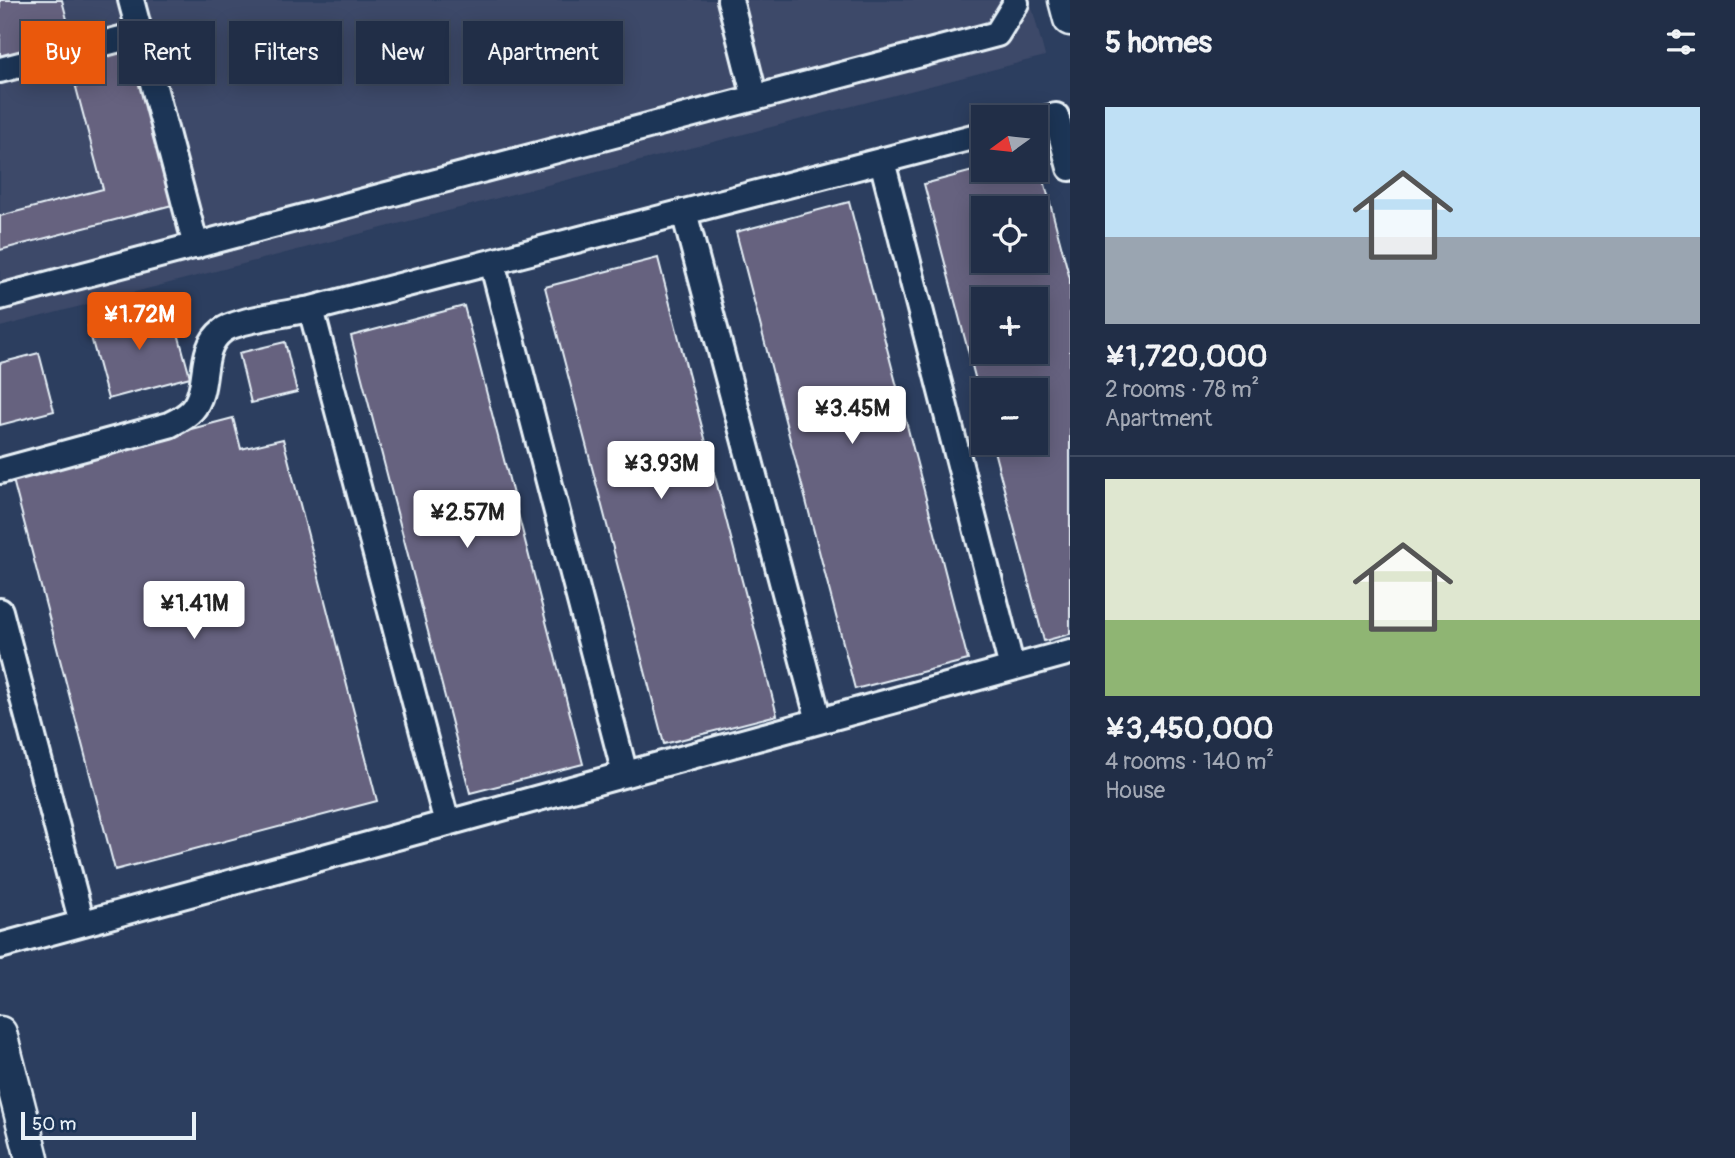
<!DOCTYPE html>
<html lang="en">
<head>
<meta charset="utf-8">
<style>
	body { margin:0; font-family:Pangolin,sans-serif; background:#2d3a52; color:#f1f3f6; height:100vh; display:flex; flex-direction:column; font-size:26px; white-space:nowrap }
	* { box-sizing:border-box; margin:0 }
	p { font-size:23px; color:#a2a8b4 }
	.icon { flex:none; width:38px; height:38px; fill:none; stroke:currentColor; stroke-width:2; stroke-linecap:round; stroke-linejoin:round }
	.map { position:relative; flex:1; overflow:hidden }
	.details { display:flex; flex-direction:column; background:#212e47; width:665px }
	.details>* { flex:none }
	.top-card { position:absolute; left:21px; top:21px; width:665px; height:63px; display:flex; gap:14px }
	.needle { width:46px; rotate:255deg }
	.buttons { position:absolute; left:971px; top:105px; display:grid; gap:14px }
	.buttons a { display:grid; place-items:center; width:77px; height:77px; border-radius:0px; background:#212e47; box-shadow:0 4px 18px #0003,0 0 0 2px #3e4a60; font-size:35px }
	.scale { position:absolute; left:21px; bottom:18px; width:175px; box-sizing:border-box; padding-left:7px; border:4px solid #e8f1f8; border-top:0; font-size:19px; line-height:24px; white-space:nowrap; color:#e8f1f8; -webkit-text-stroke:5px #1d3557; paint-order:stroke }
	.price { position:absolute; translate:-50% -60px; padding:0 16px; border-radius:7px; background:#fff; color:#222; font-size:23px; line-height:46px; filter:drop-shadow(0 2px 4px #0008) }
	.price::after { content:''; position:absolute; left:50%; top:42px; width:21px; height:16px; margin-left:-10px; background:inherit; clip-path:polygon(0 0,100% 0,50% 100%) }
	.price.selected { background:#ea580c; color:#fff }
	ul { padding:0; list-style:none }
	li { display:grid; align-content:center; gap:14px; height:371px; padding:0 35px }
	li+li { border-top:2px solid #3e4a60 }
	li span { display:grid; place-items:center; height:217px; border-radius:0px; color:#555 }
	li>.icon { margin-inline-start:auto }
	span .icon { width:126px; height:126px; fill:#fffc; stroke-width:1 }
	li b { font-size:30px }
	h2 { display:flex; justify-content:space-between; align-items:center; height:84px; padding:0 35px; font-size:30px }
	.tag { padding:0 24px; border-radius:0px; background:#212e47; box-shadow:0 4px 18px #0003,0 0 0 2px #3e4a60; font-size:24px; line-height:63px }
	.tag.selected { background:#ea580c; color:#fff }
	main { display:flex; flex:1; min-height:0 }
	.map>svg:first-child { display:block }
</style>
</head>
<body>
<main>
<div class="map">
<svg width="1070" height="1158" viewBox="0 0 1070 1158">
	<rect width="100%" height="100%" fill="#2c3e5f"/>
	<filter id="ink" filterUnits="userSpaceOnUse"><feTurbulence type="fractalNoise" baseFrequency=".0143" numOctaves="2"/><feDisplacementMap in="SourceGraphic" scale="14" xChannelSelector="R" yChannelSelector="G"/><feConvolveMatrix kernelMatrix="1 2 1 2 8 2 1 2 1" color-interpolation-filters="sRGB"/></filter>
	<g filter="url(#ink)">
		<path fill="#3d4969" d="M0,0H1030L1045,56L0,327Z"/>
		<path fill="#66627f" stroke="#e8f1f8" stroke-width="2" fill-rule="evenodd" d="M0,0H62L72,39L0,58Z
			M134,44L176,204L0,250V216L103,189L69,61Z
			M1036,154H1037L1070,279V634L1044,641L992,443H1036V390H984V411L924,184L984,168V170H1036ZM984,208H1036V261H984ZM984,299H1036V352H984Z
			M849,202L968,660L855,689L736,232Z
			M658,258L777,715L664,744L545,287Z
			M170,304L190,377L108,399L88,326Z
			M464,306L583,764L470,793L351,336Z
			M285,342L297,392L251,403L239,353Z
			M39,353L54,411L0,425V363Z
			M233,418L241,449L283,439L377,801L115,870L12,476Z"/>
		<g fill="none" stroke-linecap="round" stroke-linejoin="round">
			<g stroke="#e8f1f8" stroke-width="30">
				<path id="minor" d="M131,0L196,246
					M730,0L755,98
					M0,70L140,34
					M1036,121L1056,116L1070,168
					M882,161L1012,668
					M684,212L819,721
					M492,262L625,774
					M0,297L997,34L1016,3L1015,0
					M0,471L169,425C177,421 186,417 192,410C211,388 197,350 222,331C236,320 291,313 311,309
					M0,611L82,923
					M447,823L311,309L984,134
					M0,946L1070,652"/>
			</g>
			<g stroke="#e8f1f8" stroke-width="37">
				<path id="major" d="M1065,0L1070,19
					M0,1033L32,1158"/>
			</g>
			<use href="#minor" stroke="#1d3557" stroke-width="24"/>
			<use href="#major" stroke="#1d3557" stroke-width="32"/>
		</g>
	</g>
</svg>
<div class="buttons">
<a><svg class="needle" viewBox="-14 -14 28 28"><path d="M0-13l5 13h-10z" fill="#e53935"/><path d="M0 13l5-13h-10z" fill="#a2a8b4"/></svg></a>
<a><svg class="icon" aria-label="locate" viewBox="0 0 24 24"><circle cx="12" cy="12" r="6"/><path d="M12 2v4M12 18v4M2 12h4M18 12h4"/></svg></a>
<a>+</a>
<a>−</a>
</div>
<div class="scale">50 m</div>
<b class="price selected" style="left:139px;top:352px">¥1.72M</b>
<b class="price" style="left:852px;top:446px">¥3.45M</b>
<b class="price" style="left:661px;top:501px">¥3.93M</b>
<b class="price" style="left:467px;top:550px">¥2.57M</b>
<b class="price" style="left:194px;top:641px">¥1.41M</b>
<div class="top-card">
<a class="tag selected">Buy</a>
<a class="tag">Rent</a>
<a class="tag">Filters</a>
<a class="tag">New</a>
<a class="tag">Apartment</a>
</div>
</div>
<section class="details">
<h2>5 homes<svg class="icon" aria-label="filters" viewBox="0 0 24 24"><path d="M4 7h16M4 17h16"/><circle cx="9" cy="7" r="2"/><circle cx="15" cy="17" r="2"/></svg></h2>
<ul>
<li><span style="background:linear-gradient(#bfe0f5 60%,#9aa5b1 0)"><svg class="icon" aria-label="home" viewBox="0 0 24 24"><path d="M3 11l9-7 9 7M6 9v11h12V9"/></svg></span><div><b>¥1,720,000</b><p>2 rooms · 78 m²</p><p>Apartment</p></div></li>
<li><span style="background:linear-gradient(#dfe7d0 65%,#8fb573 0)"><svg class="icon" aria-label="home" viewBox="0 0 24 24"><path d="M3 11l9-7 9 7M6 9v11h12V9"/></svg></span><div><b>¥3,450,000</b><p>4 rooms · 140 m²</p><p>House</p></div></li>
</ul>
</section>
</main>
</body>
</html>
